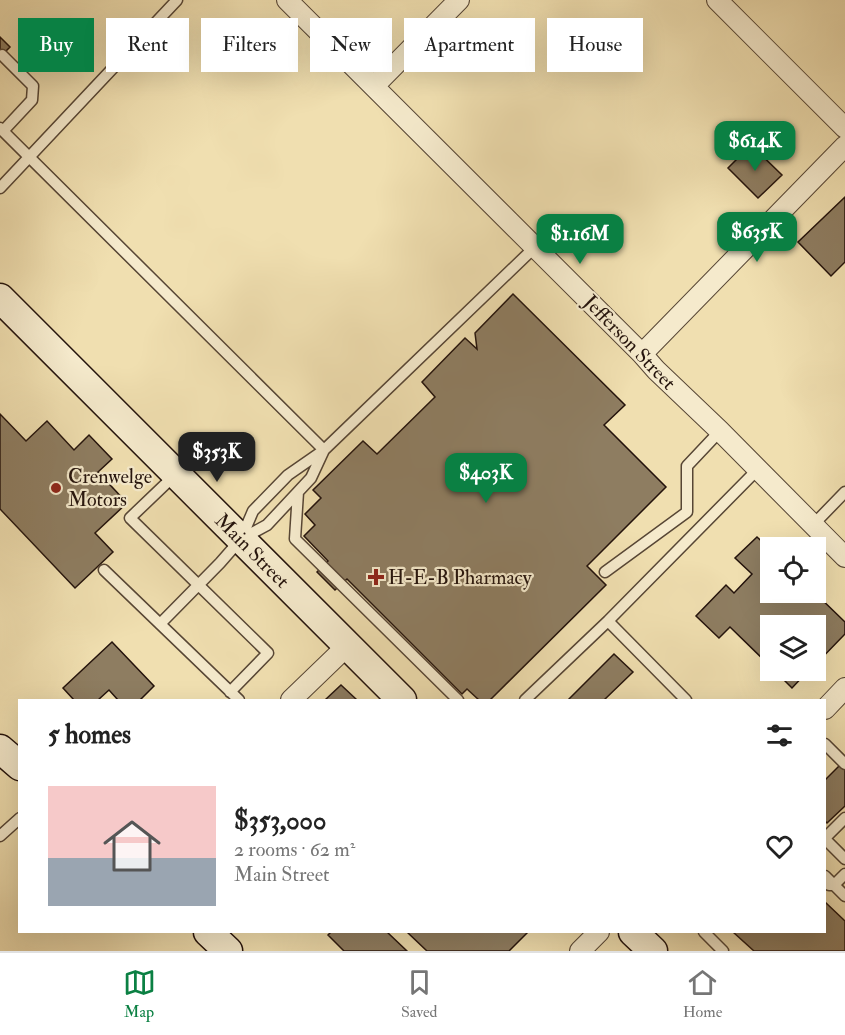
<!DOCTYPE html>
<html lang="en">
<head>
<meta charset="utf-8">
<style>
	body { margin:0; font-family:"IM FELL Double Pica",serif; background:#f6f6f6; color:#222; height:100vh; display:flex; flex-direction:column; font-size:22px; white-space:nowrap }
	* { box-sizing:border-box; margin:0 }
	p { font-size:20px; color:#767676 }
	.icon { flex:none; width:33px; height:33px; fill:none; stroke:currentColor; stroke-width:2; stroke-linecap:round; stroke-linejoin:round }
	.map { position:relative; flex:1; overflow:hidden }
	.side { position:absolute; left:18px; top:699px; width:808px; height:234px; display:flex; flex-direction:column; background:#fff; border-radius:0px; box-shadow:0 6px 24px #0002 }
	.side>* { flex:none }
	.hud { position:absolute; left:18px; top:18px; width:810px; height:54px; display:flex; gap:12px }
	.fabs { position:absolute; left:760px; top:537px; display:grid; gap:12px }
	.fabs a { display:grid; place-items:center; width:66px; height:66px; border-radius:0px; background:#fff; box-shadow:0 6px 24px #0002; font-size:30px }
	.price { position:absolute; translate:-50% -51px; padding:0 14px; border-radius:12px; background:#0b8043; color:#fff; font-size:20px; line-height:39px; filter:drop-shadow(0 2px 3px #0008) }
	.price::after { content:''; position:absolute; left:50%; top:36px; width:18px; height:14px; margin-left:-9px; background:inherit; clip-path:polygon(0 0,100% 0,50% 100%) }
	.price.on { background:#222; color:#fff }
	ul { padding:0; list-style:none }
	li { display:flex; align-items:center; gap:18px; height:150px; padding:0 30px }
	li+li { border-top:2px solid #e0e0e0 }
	li span { display:grid; place-items:center; flex:none; width:168px; height:120px; border-radius:0px; color:#555 }
	li>.icon { margin-inline-start:auto }
	span .icon { width:72px; height:72px; fill:#fffc; stroke-width:1 }
	li b { font-size:26px }
	h2 { display:flex; justify-content:space-between; align-items:center; height:72px; padding:0 30px; font-size:26px }
	.tag { padding:0 21px; border-radius:0px; background:#fff; box-shadow:0 6px 24px #0002; font-size:21px; line-height:54px }
	.tag.on { background:#0b8043; color:#fff }
	.tabs { display:flex; justify-content:space-around; align-items:center; height:84px; border-top:2px solid #e0e0e0; background:#fff; font-size:16px; color:#767676 }
	.tabs a { display:grid; justify-items:center; gap:3px }
	.tabs .on { color:#0b8043 }
	.map>svg:first-child { display:block }
</style>
</head>
<body>
<div class="map">
<svg width="845" height="951" viewBox="0 0 845 951">
	<rect width="100%" height="100%" fill="#f0dfb0"/>
	<filter id="stains"><feTurbulence type="fractalNoise" baseFrequency=".00333" numOctaves="4"/><feColorMatrix values="0 0 0 0 .2 0 0 0 0 .09 0 0 0 0 .02 0 0 0 .5 -.17"/></filter>
	<radialGradient id="worn" r=".72"><stop offset=".6" stop-color="#630" stop-opacity="0"/><stop offset="1" stop-color="#630" stop-opacity=".3"/></radialGradient>
	<path fill="#8e7d61" stroke="#24130c" stroke-width="1.5" d="M0,37L10,47L0,57Z
		M751,145L782,175L758,198L728,168Z
		M845,197V262L831,276L798,242Z
		M513,294L625,405L604,425L666,487L587,566L606,585L490,700H479L467,689L462,694L347,579L335,590L317,572L328,561L304,536L315,525L305,514L321,498L313,490L363,441L377,454L435,397L422,382L465,338L477,349L475,333Z
		M0,414L26,441L47,421L74,450L89,435L112,459L98,472L127,503L95,533L113,552L75,588L0,509Z
		M757,537L771,550V592H814L845,622V634L816,664V626H771V667L730,627L719,638L696,616L726,585L734,593L752,574L735,558Z
		M112,642L154,686L140,700H118L109,690L98,700H74L63,688Z
		M614,654L633,672L604,700H568Z
		M774,670H809L792,688Z
		M341,685L357,700H325Z
		M841,764L845,768V806L827,823L825,821V780Z
		M825,902L845,921V951H754L733,932H825Z
		M331,932H387L407,951H344L328,935Z
		M407,932H528L509,951H427Z"/>
	<g fill="none" stroke-linecap="round" stroke-linejoin="round">
		<g stroke="#574635" stroke-width="13">
			<path id="lane" d="M2,55L33,86L32,100L3,131
				M0,128L324,450
				M0,188L177,0
				M176,474L130,518L268,653L230,692
				M298,492L295,539L458,700
				M813,525L845,492
				M243,538L267,525L311,478L324,450
				M104,570L239,700
				M605,572L687,512V466L720,431
				M608,621L686,700
				M160,624L220,563L241,539L253,511L288,475L324,450L535,247
				M525,700L608,621L758,469
				M825,744L845,764
				M0,836L20,818
				M825,838L845,818
				M825,839L845,859
				M825,876L845,896
				M829,885H834L845,874
				M704,932L723,951"/>
		</g>
		<g stroke="#574635" stroke-width="22">
			<path id="street" d="M287,0L642,354L656,370L720,431L845,557
				M717,0L845,128
				M374,86L459,0
				M642,354L845,146
				M291,700L347,646
				M825,709L845,688
				M580,951L599,932"/>
		</g>
		<g stroke="#24130c" stroke-width="31">
			<g id="secondary">
				<path id="s1" d="M0,298L402,700"/>
				<path d="M0,749L20,766"/>
				<path d="M208,932L228,951"/>
				<path d="M633,932L653,951"/>
			</g>
		</g>
		<use href="#lane" stroke="#f5eacc" stroke-width="10"/>
		<use href="#street" stroke="#f5eacc" stroke-width="20"/>
		<use href="#secondary" stroke="#f5eacc" stroke-width="28"/>
	</g>
	<g fill="#8f2418" stroke="#f5eacc" stroke-width="2">
		<circle cx="56" cy="488" r="6"/>
		<path d="M373 568h6v6h6v6h-6v6h-6v-6h-6v-6h6z"/>
	</g>
	<g text-anchor="middle" stroke-width="4.5" stroke-linejoin="round" paint-order="stroke">
		<g font-size="20" fill="#24130c" stroke="#f5eacc">
			<text transform="translate(630 342) rotate(46)" y="7">Jefferson Street</text>
			<text dy="7" stroke="none"><textPath href="#s1" startOffset="357">Main Street</textPath></text>
		</g>
		<g font-size="20" fill="#24130c" stroke="#f5eacc" text-anchor="start">
			<text x="68" y="483">Crenwelge<tspan x="68" dy="23">Motors</tspan></text>
			<text x="388" y="584">H-E-B Pharmacy</text>
		</g>
	</g>
	<rect width="100%" height="100%" filter="url(#stains)"/>
	<rect width="100%" height="100%" fill="url(#worn)"/>
</svg>
<div class="fabs">
<a><svg class="icon" aria-label="locate" viewBox="0 0 24 24"><circle cx="12" cy="12" r="6"/><path d="M12 2v4M12 18v4M2 12h4M18 12h4"/></svg></a>
<a><svg class="icon" aria-label="layers" viewBox="0 0 24 24"><path d="M12 4l9 5-9 5-9-5zM3 14l9 5 9-5"/></svg></a>
</div>
<b class="price" style="left:755px;top:172px">$614K</b>
<b class="price" style="left:757px;top:263px">$635K</b>
<b class="price" style="left:580px;top:265px">$1.16M</b>
<b class="price on" style="left:217px;top:483px">$353K</b>
<b class="price" style="left:486px;top:504px">$403K</b>
<div class="hud">
<a class="tag on">Buy</a>
<a class="tag">Rent</a>
<a class="tag">Filters</a>
<a class="tag">New</a>
<a class="tag">Apartment</a>
<a class="tag">House</a>
</div>
<section class="side">
<h2>5 homes<svg class="icon" aria-label="filters" viewBox="0 0 24 24"><path d="M4 7h16M4 17h16"/><circle cx="9" cy="7" r="2"/><circle cx="15" cy="17" r="2"/></svg></h2>
<ul>
<li><span style="background:linear-gradient(#f6c9c9 60%,#9aa5b1 0)"><svg class="icon" aria-label="home" viewBox="0 0 24 24"><path d="M3 11l9-7 9 7M6 9v11h12V9"/></svg></span><div><b>$353,000</b><p>2 rooms · 62 m²</p><p>Main Street</p></div><svg class="icon" aria-label="heart" viewBox="0 0 24 24"><path d="M12 20l-8-8c-3-5 5-10 8-4 3-6 11-1 8 4z"/></svg></li>
</ul>
</section>
</div>
<nav class="tabs">
<a class="on"><svg class="icon" aria-label="map" viewBox="0 0 24 24"><path d="M3 6l6-2 6 2 6-2v14l-6 2-6-2-6 2zM9 4v14M15 6v14"/></svg>Map</a>
<a><svg class="icon" aria-label="saved" viewBox="0 0 24 24"><path d="M7 4h10v16l-5-4-5 4z"/></svg>Saved</a>
<a><svg class="icon" aria-label="home" viewBox="0 0 24 24"><path d="M3 11l9-7 9 7M6 9v11h12V9"/></svg>Home</a>
</nav>
</body>
</html>
